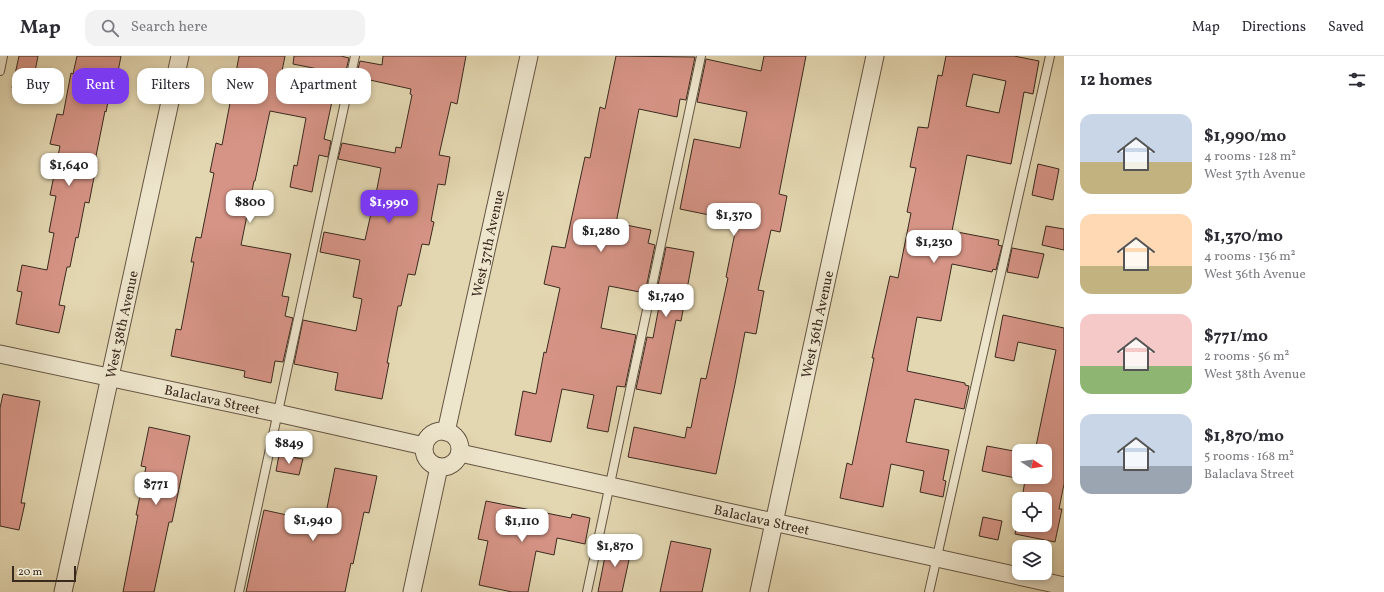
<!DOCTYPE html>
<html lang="en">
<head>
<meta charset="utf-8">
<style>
	body { margin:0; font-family:Vollkorn,serif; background:#f2f2f3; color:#2b2b33; height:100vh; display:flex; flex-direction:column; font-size:15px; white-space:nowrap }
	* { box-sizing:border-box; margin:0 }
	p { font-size:13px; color:#7c7c81 }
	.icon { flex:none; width:22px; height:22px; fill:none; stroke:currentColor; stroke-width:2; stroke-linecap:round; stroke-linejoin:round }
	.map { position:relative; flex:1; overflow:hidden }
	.panel { display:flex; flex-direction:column; background:#fff; width:320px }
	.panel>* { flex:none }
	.guide { position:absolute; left:12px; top:12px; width:380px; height:36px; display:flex; gap:8px }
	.needle { width:26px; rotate:102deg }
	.controls { position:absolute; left:1012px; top:388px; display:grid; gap:8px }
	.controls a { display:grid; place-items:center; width:40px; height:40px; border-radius:8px; background:#fff; box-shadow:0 2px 6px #0003; font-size:20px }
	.scale { position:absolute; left:12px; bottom:10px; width:64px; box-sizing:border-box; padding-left:4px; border:2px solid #3a2a1e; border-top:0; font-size:11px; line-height:14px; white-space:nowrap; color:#3a2a1e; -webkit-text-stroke:3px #ede5cc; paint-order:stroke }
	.price { position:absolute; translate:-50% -34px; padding:0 9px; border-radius:8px; background:#fff; color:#222; font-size:13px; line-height:26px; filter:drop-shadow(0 1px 2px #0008) }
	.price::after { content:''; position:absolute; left:50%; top:24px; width:12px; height:9px; margin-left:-6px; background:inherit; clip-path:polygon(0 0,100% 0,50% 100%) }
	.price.active { background:#7c3aed; color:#fff }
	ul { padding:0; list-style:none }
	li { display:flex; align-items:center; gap:12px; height:100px; padding:0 16px }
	li span { display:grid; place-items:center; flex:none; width:112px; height:80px; border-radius:12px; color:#555 }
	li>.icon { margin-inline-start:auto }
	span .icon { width:48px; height:48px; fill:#fffc; stroke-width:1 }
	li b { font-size:17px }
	h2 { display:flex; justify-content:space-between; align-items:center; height:48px; padding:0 16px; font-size:17px }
	.tag { padding:0 14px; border-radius:12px; background:#fff; box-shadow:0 2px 6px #0003; font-size:14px; line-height:36px }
	.tag.active { background:#7c3aed; color:#fff }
	header { display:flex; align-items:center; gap:24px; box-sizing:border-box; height:56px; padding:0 20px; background:#fff; border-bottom:1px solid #e1e1e2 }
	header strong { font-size:19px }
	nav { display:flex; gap:22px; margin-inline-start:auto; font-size:14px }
	.search { width:280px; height:36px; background:#f2f2f3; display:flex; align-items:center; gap:10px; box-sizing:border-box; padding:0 14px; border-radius:12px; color:#7c7c81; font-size:15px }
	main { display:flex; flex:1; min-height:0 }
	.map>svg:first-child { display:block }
</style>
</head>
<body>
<header>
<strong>Map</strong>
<div class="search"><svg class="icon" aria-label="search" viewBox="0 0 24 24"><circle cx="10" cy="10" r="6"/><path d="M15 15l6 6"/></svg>Search here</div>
<nav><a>Map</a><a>Directions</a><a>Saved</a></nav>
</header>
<main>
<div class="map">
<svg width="1064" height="536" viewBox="0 0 1064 536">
	<rect width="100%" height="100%" fill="#e3d7b1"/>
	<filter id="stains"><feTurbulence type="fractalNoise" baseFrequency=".005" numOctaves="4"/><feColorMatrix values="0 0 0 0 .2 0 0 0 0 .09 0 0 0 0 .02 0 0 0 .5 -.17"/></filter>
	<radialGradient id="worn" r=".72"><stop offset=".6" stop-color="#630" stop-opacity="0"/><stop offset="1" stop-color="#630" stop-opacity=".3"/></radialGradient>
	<path fill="#d69486" stroke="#3a2a1e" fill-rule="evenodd" d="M19,0H38L31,36L12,32Z
		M77,0H121L117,21L113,20L106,56L105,55L95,105L97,106L89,147L85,146L78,182L76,181L70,211H67L59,249L65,250L59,277L16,268L22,236L17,235L22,209L47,214L54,177L49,176L56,140L50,139L60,90L50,88L57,58L63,59L71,17L73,18Z
		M239,0H285L279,30L281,31L279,37L312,44L318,13L293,8L294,0H341L349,2L345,19L338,17L324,83L331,85L328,101L319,99L312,136L290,131L294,109L297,110L306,62L270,55L255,125H254L241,189L291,198L282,240L289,241L285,260L293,262L283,306L275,305L271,327L244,321L245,315L171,300L176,273L181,274L194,206H191L196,181L201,182L214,117L210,116L216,87L222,89L230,47L227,46L232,21L235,22Z
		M383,0H466L457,48L451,46L439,99L450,101L445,129L438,128L431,165L434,166L429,189L422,188L415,219L408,218L401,250H398L387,307H389L382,343L335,334L338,317L294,308L303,264L356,275L362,243L353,241L360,204L320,196L324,176L365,184L372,153H373L381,112L338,103L342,87L395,97L396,91L401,92L412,39L410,38L411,33L356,21L360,5L382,9Z
		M616,0L695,1L686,44L680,43L677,61L639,53L616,167L651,174L648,187L655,189L645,237L609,230L601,272L636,279L625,331L617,330L608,376L587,372L594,339L562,333L551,386L515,379L523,335L536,338L544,296L546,297L560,232L544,228L552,190L565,192L585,101L590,102L600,51L605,53Z
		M764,0H806L779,138L787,140L780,176L771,174L758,234L764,235L756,278L745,276L735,328L716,418L628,401L634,371L685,382L687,371L691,372L701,322L706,323L728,222L726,221L737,167L723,164L724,162L680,153L694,83L740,92L747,56L697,46L706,3L761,15Z
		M946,0H1014L1039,5L1033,38L1024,36L1011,108L967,99L952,175L999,184L998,189L1002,190L996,214L993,213L992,216L952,208L941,265L917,261L907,315L965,327V329L969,330L964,353L915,343L906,386L949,394L943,424L946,425L943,441L920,436L924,415L891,408L883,451L840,442L847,407L852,409L874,302H872L890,220L898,222L911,157L907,156L916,112L910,111L918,71L928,72L938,19L942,20ZM973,18L1006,25L999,57L966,50Z
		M1038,108L1059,113L1053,144L1032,139Z
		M1046,170L1064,173V194L1042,189Z
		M666,191L694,196L681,265L676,264L661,338L636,333L647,281L653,282L661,240L656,239Z
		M1012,192L1044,198L1038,222L1007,216Z
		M1003,259L1064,272V428L1059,453H1062L1055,486L1015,478L1019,459V469H1045V443H1022L1025,424L982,415L987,390L1019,396V421H1045V395H1035L1056,294L1018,286L1014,305L995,301Z
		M3,338L40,345L21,447H25L19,474L0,470V352Z
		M149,371L190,380L172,466H169L154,536H123L138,459H136L146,411L141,410Z
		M279,399L303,403L299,419L276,415Z
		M335,412L377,420L369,457L364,456L353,508L351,507L345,536H246L264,454L324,467Z
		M486,445L571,462L572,458L590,462L585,488L557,482L554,499L536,495L528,536H512L479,529L488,485L478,483Z
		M983,461L1002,465L998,484L979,480Z
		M608,485L632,490L622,536H598Z
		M671,485L711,493L702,536H660Z"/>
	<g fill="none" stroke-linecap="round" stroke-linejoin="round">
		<g stroke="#645543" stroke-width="10">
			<path id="lane" d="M0,15L3,0
				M239,536L355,0
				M587,536L701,0
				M929,536L1050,0"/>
		</g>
		<g stroke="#645543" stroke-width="19">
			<g id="street">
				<path id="s1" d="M0,298L277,357L424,390"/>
				<circle cx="442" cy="393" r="18"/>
				<path id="s2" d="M446,376L529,0"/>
				<path id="s3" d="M460,397L1064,530"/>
				<path id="s4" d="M63,536L180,0"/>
				<path d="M412,536L439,411"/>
				<path id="s5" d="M759,536L875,0"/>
			</g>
		</g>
		<use href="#lane" stroke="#ede5cc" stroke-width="8"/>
		<use href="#street" stroke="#ede5cc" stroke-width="17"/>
	</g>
	<g text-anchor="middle" stroke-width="3" stroke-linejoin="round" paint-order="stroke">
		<g font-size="14" fill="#3a2a1e" stroke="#ede5cc">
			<text dy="5" stroke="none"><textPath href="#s2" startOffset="193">West 37th Avenue</textPath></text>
			<text dy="5" stroke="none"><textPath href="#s4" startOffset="274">West 38th Avenue</textPath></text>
			<text dy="5" stroke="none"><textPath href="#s5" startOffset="274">West 36th Avenue</textPath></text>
			<text dy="5" stroke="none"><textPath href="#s1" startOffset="217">Balaclava Street</textPath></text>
			<text dy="5" stroke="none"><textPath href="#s3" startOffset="309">Balaclava Street</textPath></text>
		</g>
	</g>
	<rect width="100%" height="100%" filter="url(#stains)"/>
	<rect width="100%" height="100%" fill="url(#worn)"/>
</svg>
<div class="controls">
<a><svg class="needle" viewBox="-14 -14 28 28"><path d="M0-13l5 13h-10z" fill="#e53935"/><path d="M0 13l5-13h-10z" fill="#7c7c81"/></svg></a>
<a><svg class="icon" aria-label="locate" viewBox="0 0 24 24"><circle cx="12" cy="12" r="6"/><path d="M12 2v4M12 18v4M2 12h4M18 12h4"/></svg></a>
<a><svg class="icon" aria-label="layers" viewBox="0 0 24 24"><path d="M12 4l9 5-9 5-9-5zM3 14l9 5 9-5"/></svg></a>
</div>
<div class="scale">20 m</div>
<b class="price" style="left:69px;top:131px">$1,640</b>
<b class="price" style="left:250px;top:168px">$800</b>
<b class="price active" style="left:389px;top:168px">$1,990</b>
<b class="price" style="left:734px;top:181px">$1,370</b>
<b class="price" style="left:601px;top:197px">$1,280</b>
<b class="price" style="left:934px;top:208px">$1,230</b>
<b class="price" style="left:666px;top:262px">$1,740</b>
<b class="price" style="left:289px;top:409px">$849</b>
<b class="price" style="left:156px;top:450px">$771</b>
<b class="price" style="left:313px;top:486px">$1,940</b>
<b class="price" style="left:522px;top:487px">$1,110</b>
<b class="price" style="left:615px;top:512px">$1,870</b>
<div class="guide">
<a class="tag">Buy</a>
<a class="tag active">Rent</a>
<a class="tag">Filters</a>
<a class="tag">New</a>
<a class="tag">Apartment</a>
</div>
</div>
<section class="panel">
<h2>12 homes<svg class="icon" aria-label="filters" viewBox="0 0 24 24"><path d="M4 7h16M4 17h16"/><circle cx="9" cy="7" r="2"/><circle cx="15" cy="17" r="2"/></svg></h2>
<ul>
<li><span style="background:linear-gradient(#c9d6e8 60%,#c2b280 0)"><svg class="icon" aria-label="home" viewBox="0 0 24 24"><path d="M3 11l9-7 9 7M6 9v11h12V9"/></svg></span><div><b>$1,990/mo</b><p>4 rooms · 128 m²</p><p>West 37th Avenue</p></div></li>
<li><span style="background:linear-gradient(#ffd9b3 65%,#c2b280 0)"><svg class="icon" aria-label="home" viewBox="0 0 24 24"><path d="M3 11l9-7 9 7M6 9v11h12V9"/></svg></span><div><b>$1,370/mo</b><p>4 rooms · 136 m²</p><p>West 36th Avenue</p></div></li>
<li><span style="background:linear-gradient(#f6c9c9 65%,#8fb573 0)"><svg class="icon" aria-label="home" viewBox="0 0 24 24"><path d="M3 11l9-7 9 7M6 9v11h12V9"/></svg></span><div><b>$771/mo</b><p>2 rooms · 56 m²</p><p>West 38th Avenue</p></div></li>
<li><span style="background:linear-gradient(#c9d6e8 65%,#9aa5b1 0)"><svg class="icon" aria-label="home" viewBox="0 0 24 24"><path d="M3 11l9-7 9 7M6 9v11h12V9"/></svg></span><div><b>$1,870/mo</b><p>5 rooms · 168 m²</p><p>Balaclava Street</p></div></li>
</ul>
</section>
</main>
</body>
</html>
